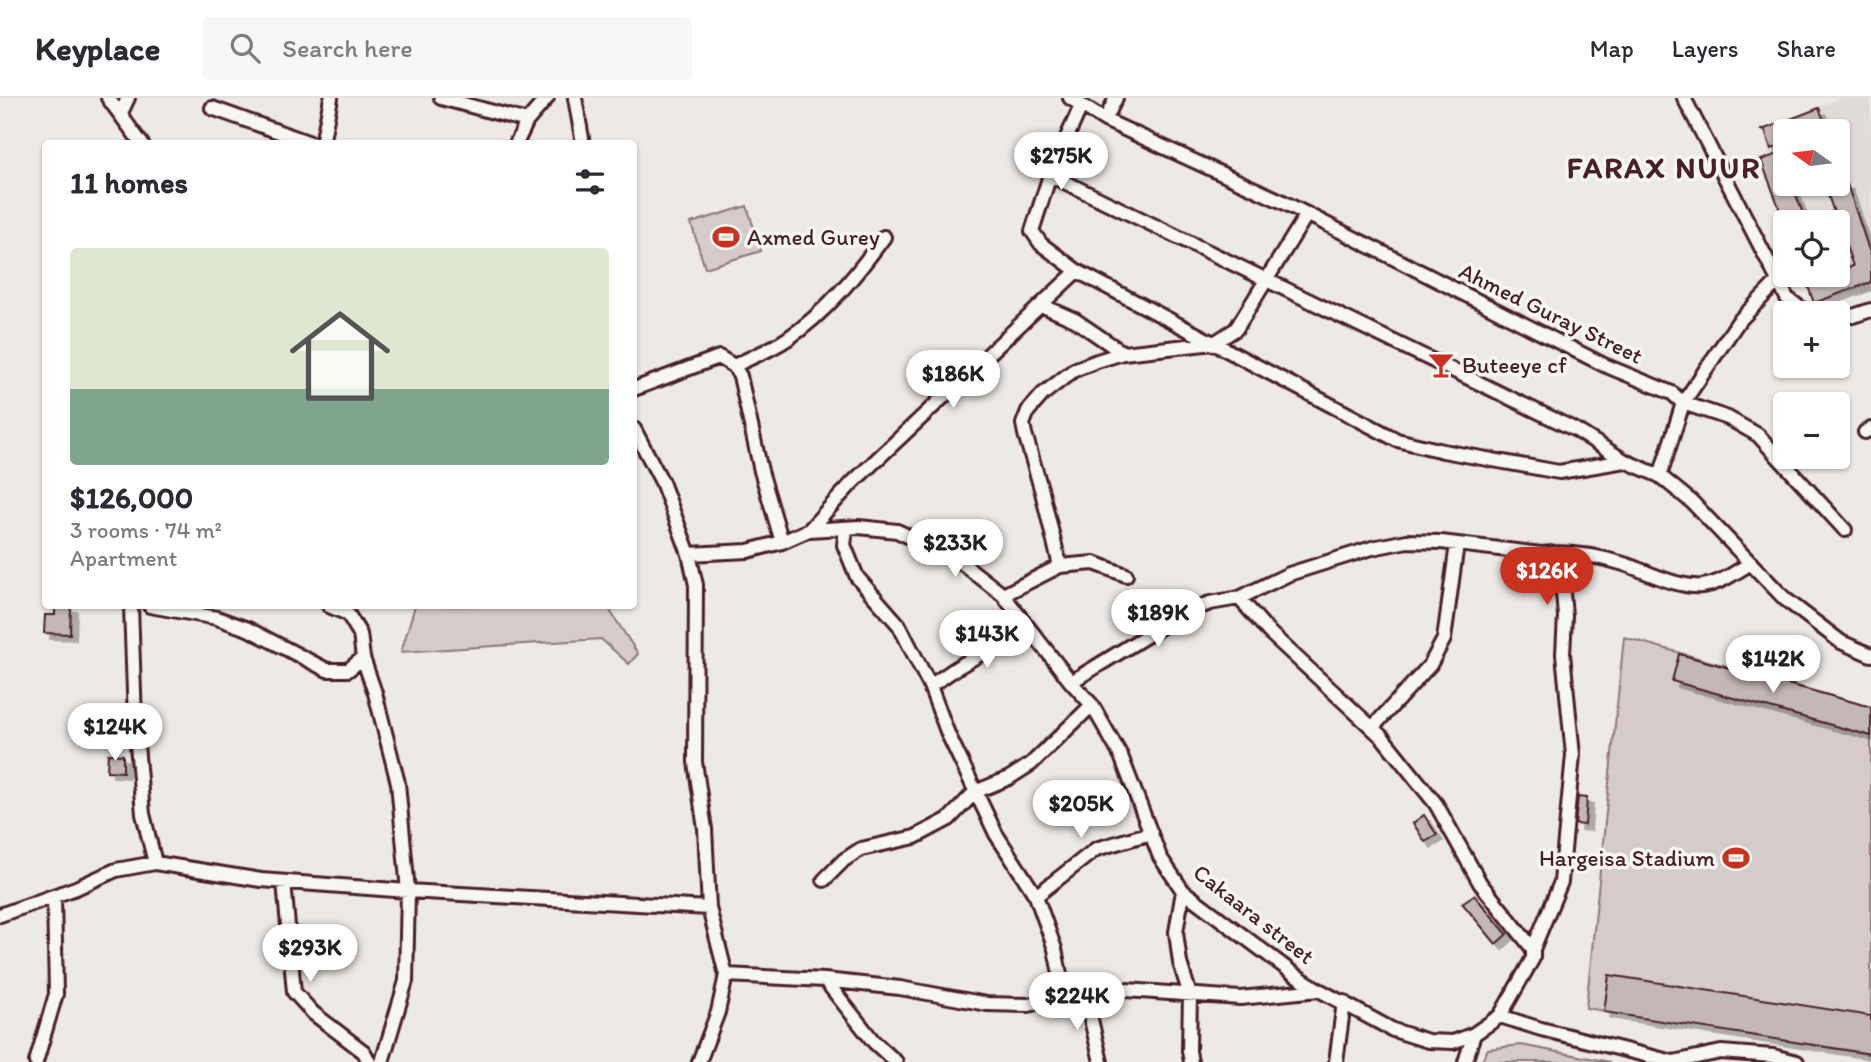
<!DOCTYPE html>
<html lang="en">
<head>
<meta charset="utf-8">
<style>
	body { margin:0; font-family:Itim,sans-serif; background:#f7f7f7; color:#2b2b33; height:100vh; display:flex; flex-direction:column; font-size:26px; white-space:nowrap }
	* { box-sizing:border-box; margin:0 }
	p { font-size:23px; color:#7c7c81 }
	.icon { flex:none; width:38px; height:38px; fill:none; stroke:currentColor; stroke-width:2; stroke-linecap:round; stroke-linejoin:round }
	.map { position:relative; flex:1; overflow:hidden }
	.drawer { position:absolute; left:42px; top:42px; width:595px; height:469px; display:flex; flex-direction:column; background:#fff; border-radius:7px; box-shadow:0 2px 5px #0004 }
	.drawer>* { flex:none }
	.needle { width:46px; rotate:284deg }
	.buttons { position:absolute; left:1773px; top:21px; display:grid; gap:14px }
	.buttons a { display:grid; place-items:center; width:77px; height:77px; border-radius:7px; background:#fff; box-shadow:0 2px 5px #0004; font-size:35px }
	.price { position:absolute; translate:-50% -60px; padding:0 16px; border-radius:24px; background:#fff; color:#222; font-size:23px; line-height:46px; filter:drop-shadow(0 2px 4px #0008) }
	.price::after { content:''; position:absolute; left:50%; top:42px; width:21px; height:16px; margin-left:-10px; background:inherit; clip-path:polygon(0 0,100% 0,50% 100%) }
	.price.active { background:#c8321e; color:#fff }
	ul { padding:0; list-style:none }
	li { display:grid; align-content:center; gap:14px; height:371px; padding:0 28px }
	li span { display:grid; place-items:center; height:217px; border-radius:7px; color:#555 }
	li>.icon { margin-inline-start:auto }
	span .icon { width:126px; height:126px; fill:#fffc; stroke-width:1 }
	li b { font-size:30px }
	h2 { display:flex; justify-content:space-between; align-items:center; height:84px; padding:0 28px; font-size:30px }
	header { display:flex; align-items:center; gap:42px; box-sizing:border-box; height:98px; padding:0 35px; background:#fff; border-bottom:2px solid #e1e1e2 }
	header strong { font-size:33px }
	nav { display:flex; gap:38px; margin-inline-start:auto; font-size:24px }
	.search { width:490px; height:63px; background:#f7f7f7; display:flex; align-items:center; gap:18px; box-sizing:border-box; padding:0 24px; border-radius:7px; color:#7c7c81; font-size:26px }
	.map>svg:first-child { display:block }
</style>
</head>
<body>
<header>
<strong>Keyplace</strong>
<div class="search"><svg class="icon" aria-label="search" viewBox="0 0 24 24"><circle cx="10" cy="10" r="6"/><path d="M15 15l6 6"/></svg>Search here</div>
<nav><a>Map</a><a>Layers</a><a>Share</a></nav>
</header>
<div class="map">
<svg width="1871" height="964" viewBox="0 0 1871 964">
	<defs>
		<filter id="shadow"><feDropShadow dx="6" dy="6" stdDeviation="0" flood-color="#0004"/></filter>
	</defs>
	<rect width="100%" height="100%" fill="#ece9e6"/>
	<filter id="ink" filterUnits="userSpaceOnUse"><feTurbulence type="fractalNoise" baseFrequency=".0143" numOctaves="2"/><feDisplacementMap in="SourceGraphic" scale="14" xChannelSelector="R" yChannelSelector="G"/><feConvolveMatrix kernelMatrix="1 2 1 2 8 2 1 2 1" color-interpolation-filters="sRGB"/></filter>
	<g filter="url(#ink)">
		<path fill="#e0dad8" fill-rule="evenodd" d="M1841,0H1871V193L1814,205L1804,177H1838V124L1785,126L1777,104L1764,31ZM1785,33H1838V86H1785Z"/>
		<path fill="#d4cbca" stroke="#8f757a" stroke-width="2" d="M747,108L761,153L705,170L691,125Z
			M415,508H607L638,556L629,566L601,541L401,554Z
			M1624,539L1871,609V956L1586,910Z
			M1521,947L1610,964H1481L1488,951Z"/>
		<path fill="#c4b7b7" stroke="#4a1f2b" stroke-width="2" filter="url(#shadow)" d="M1819,10L1827,30L1818,33H1785V46L1771,51L1765,33L1762,32Z
			M1781,55L1785,66V86H1792L1806,124H1784L1777,104L1761,62Z
			M1824,86H1847L1871,158V184L1814,205L1804,177H1838V173L1853,168Z
			M55,508H71L70,536L44,535L45,517H55Z
			M1679,556L1871,609V638L1672,583Z
			M108,656L123,657V674L107,673Z
			M1578,699L1587,700L1585,727L1575,726Z
			M1424,717L1437,737L1425,744L1413,725Z
			M1474,797L1507,836L1496,846L1462,805Z
			M1609,877L1871,918V956L1604,914Z"/>
		<g fill="none" stroke-linecap="round" stroke-linejoin="round">
			<g stroke="#4a1f2b" stroke-width="18">
				<path id="minor" d="M108,0L142,46
					M441,0L527,23
					M575,0L583,46
					M1070,0L1105,22L1281,103L1604,267L1672,295L1683,305L1660,378L1692,404L1785,501L1841,544L1871,557
					M1684,0L1787,200L1807,215
					M1081,8L1050,77L1032,133L1041,146L1077,173L1397,342L1443,353L1559,374L1625,363
					M212,10L313,46
					M121,15L128,0
					M1105,22L1116,0
					M322,46L331,0
					M516,46L527,23L547,0
					M1050,77L1576,332L1625,363L1660,378
					M1778,183L1738,224L1683,305L1728,320L1758,337L1845,432
					M1041,207L1075,222L1123,255
					M1838,219L1853,218L1871,212
					M734,268C751,259 771,252 787,241C826,215 857,176 884,139
					M634,291L719,259L734,268L740,278L761,373L782,444
					M634,331L662,384L689,456L696,487L695,664L705,731L709,810L726,877L718,914L699,964
					M1865,334L1871,331
					M846,431L844,447L857,479L899,527L930,588L948,636L996,736L1036,798L1055,851L1064,896
					M809,432L859,429L897,433L957,461L1003,497L1071,584L1092,607L1121,658L1160,759L1183,793L1294,876L1319,892L1393,932L1428,943L1453,944L1474,936L1500,918L1533,860V851L1561,784L1573,657L1563,556L1565,518L1562,483L1554,455L1541,456L1441,444L1407,443L1372,450L1289,476L1239,500L1210,505L1182,516L1071,584
					M1554,455C1577,455 1602,459 1624,466C1648,474 1677,490 1702,488C1720,486 1736,474 1751,465
					M689,456L748,453L782,444L809,432L853,384L1077,173
					M1060,468L1042,394L1025,336L1023,326L1028,313L1043,296L1074,272L1097,263L1123,255L1214,245L1236,231L1307,116
					M1003,497L1060,468L1094,465L1126,477
					M1239,500L1269,534L1383,640L1436,706L1480,785L1533,851
					M131,508L135,623L143,716L155,765
					M150,508L217,520L248,531L327,572H348L363,560
					M329,508L348,516L360,536L363,560L375,595L398,685L408,793L406,883L382,964
					M930,588L958,569L1027,529
					M1372,630L1430,567L1444,541L1457,446
					M824,782L844,762L861,751L915,739L949,721L975,694L1009,680L1031,666L1092,607
					M284,784L294,894L313,915L364,954L369,964
					M1183,793L1176,834L1180,865L1190,897L1189,953L1191,964
					M1036,798L1096,751L1151,735
					M0,817L76,790L116,772L155,765L261,782L408,793L709,810
					M726,877L825,882L900,890L987,906L1029,907L1064,896L1126,892L1240,900L1319,892
					M825,882L874,944L896,964
					M1085,896L1101,964
					M1500,918L1541,931L1673,964L1721,954L1773,958L1797,964
					M36,964L56,896L54,798
					M1336,964L1344,904
					M1465,964L1474,936"/>
			</g>
			<use href="#minor" stroke="#f6f6f2" stroke-width="12"/>
		</g>
	</g>
	<defs>
		<g id="stadium-bare" transform="scale(2.1)"><path d="M0-5a6.5 5 0 1 0 0 10a6.5 5 0 1 0 0-10ZM-3.5-1.8h7v3.6h-7Z" fill="#c8321e" stroke="#f6f6f2" stroke-width="2.5" paint-order="stroke"/></g>
		<g id="bar-bare" transform="scale(2.1)"><path d="M-6-5H6L.8 .8V4.5H3.5V6h-7V4.5H-.8V.8Z" fill="#c8321e" stroke="#f6f6f2" stroke-width="2.5" paint-order="stroke"/></g>
	</defs>
	<g fill-rule="evenodd">
		<use href="#stadium-bare" x="726" y="139"/>
		<use href="#bar-bare" x="1441" y="267"/>
		<use href="#stadium-bare" x="1736" y="760"/>
	</g>
	<g text-anchor="middle" stroke-width="7" stroke-linejoin="round" paint-order="stroke">
		<g font-size="23" fill="#4a1f2b" stroke="#f6f6f2" text-anchor="start">
			<text x="747" y="147">Axmed Gurey</text>
			<text x="1462" y="275">Buteeye cf</text>
			<text x="1715" y="768" text-anchor="end">Hargeisa Stadium</text>
		</g>
		<g font-size="23" fill="#4a1f2b" stroke="#f6f6f2">
			<text transform="translate(1551 215) rotate(26)" y="8">Ahmed Guray Street</text>
			<text transform="translate(1254 816) rotate(38)" y="8">Cakaara street</text>
		</g>
		<g font-size="30" font-weight="bold" letter-spacing="2" fill="#4a1f2b" stroke="#f6f6f2">
			<text x="1664" y="80">FARAX NUUR</text>
		</g>
	</g>
</svg>
<div class="buttons">
<a><svg class="needle" viewBox="-14 -14 28 28"><path d="M0-13l5 13h-10z" fill="#e53935"/><path d="M0 13l5-13h-10z" fill="#7c7c81"/></svg></a>
<a><svg class="icon" aria-label="locate" viewBox="0 0 24 24"><circle cx="12" cy="12" r="6"/><path d="M12 2v4M12 18v4M2 12h4M18 12h4"/></svg></a>
<a>+</a>
<a>−</a>
</div>
<b class="price" style="left:1061px;top:94px">$275K</b>
<b class="price" style="left:953px;top:312px">$186K</b>
<b class="price" style="left:955px;top:481px">$233K</b>
<b class="price active" style="left:1547px;top:509px">$126K</b>
<b class="price" style="left:1158px;top:551px">$189K</b>
<b class="price" style="left:987px;top:572px">$143K</b>
<b class="price" style="left:1773px;top:597px">$142K</b>
<b class="price" style="left:115px;top:665px">$124K</b>
<b class="price" style="left:1081px;top:742px">$205K</b>
<b class="price" style="left:310px;top:886px">$293K</b>
<b class="price" style="left:1077px;top:934px">$224K</b>
<section class="drawer">
<h2>11 homes<svg class="icon" aria-label="filters" viewBox="0 0 24 24"><path d="M4 7h16M4 17h16"/><circle cx="9" cy="7" r="2"/><circle cx="15" cy="17" r="2"/></svg></h2>
<ul>
<li><span style="background:linear-gradient(#dfe7d0 65%,#7fa58c 0)"><svg class="icon" aria-label="home" viewBox="0 0 24 24"><path d="M3 11l9-7 9 7M6 9v11h12V9"/></svg></span><div><b>$126,000</b><p>3 rooms · 74 m²</p><p>Apartment</p></div></li>
</ul>
</section>
</div>
</body>
</html>
